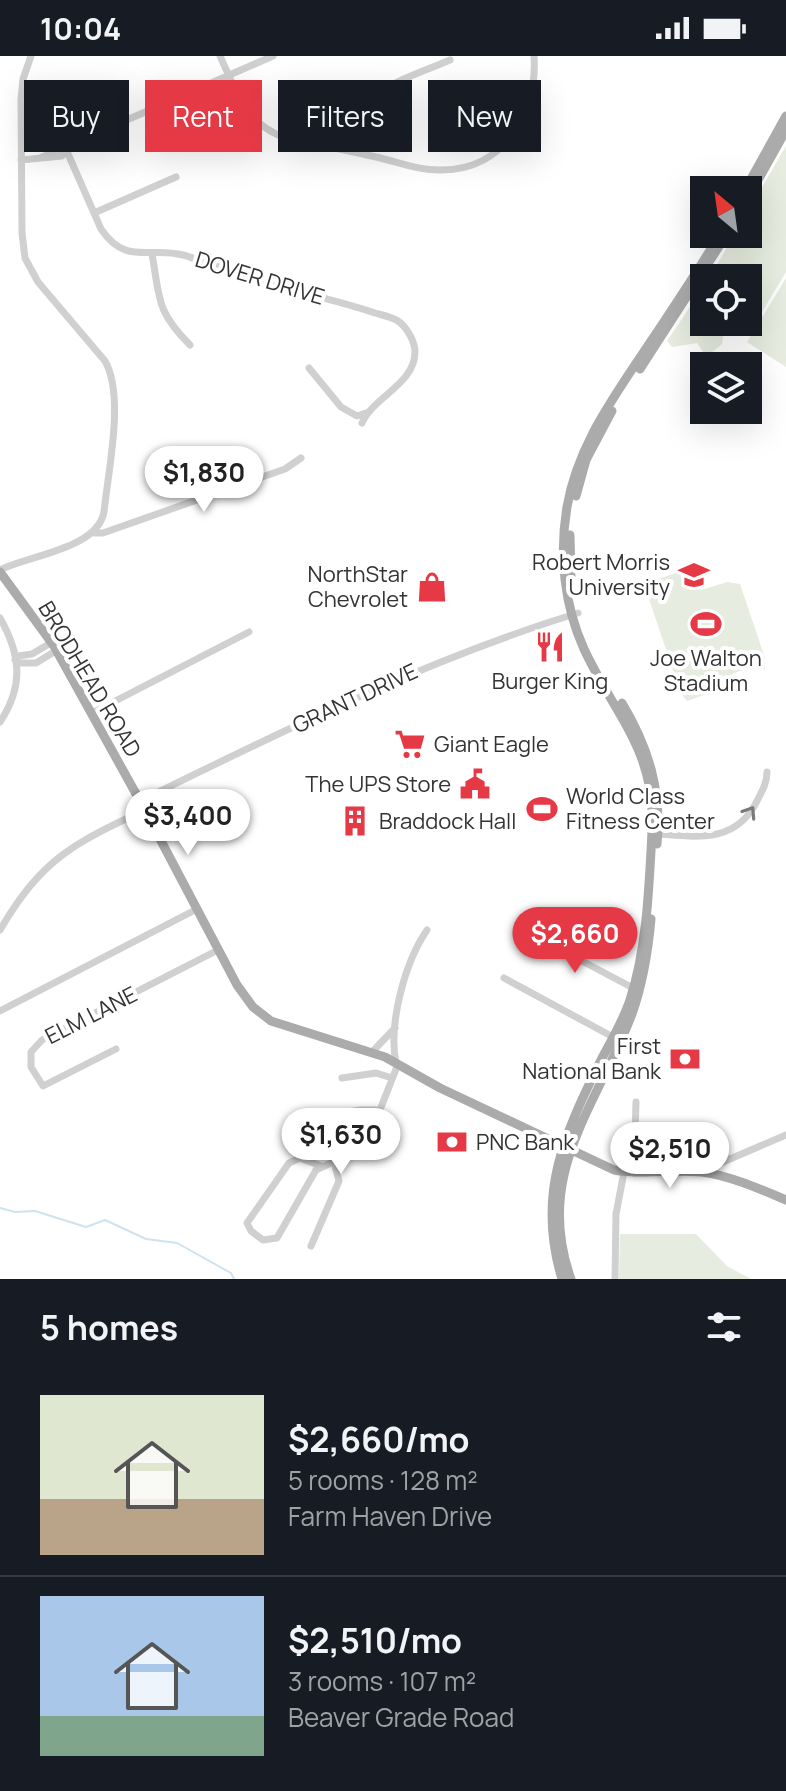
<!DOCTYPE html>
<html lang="en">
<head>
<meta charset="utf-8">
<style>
	body { margin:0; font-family:Manrope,sans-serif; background:#20242c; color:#f1f3f6; height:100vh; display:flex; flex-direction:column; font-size:30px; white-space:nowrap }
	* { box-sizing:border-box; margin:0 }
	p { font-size:26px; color:#9ea1a6 }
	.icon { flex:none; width:44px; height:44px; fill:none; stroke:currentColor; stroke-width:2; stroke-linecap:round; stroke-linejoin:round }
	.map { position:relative; height:1223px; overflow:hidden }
	.drawer { display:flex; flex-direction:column; background:#171b24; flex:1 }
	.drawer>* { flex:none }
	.guide { position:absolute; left:24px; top:24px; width:738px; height:72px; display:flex; gap:16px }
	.needle { width:52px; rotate:331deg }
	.buttons { position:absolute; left:690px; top:120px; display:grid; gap:16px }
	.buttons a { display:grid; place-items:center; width:72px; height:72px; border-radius:0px; background:#171b24; box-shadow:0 8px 32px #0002; font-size:40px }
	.price { position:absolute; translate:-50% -68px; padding:0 18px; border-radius:28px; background:#fff; color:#222; font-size:26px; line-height:52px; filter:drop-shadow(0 2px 4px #0008) }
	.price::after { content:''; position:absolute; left:50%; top:48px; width:24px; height:18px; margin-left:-12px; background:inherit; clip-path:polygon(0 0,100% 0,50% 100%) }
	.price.current { background:#e63946; color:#fff }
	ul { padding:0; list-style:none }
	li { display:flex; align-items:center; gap:24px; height:200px; padding:0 40px }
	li+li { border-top:2px solid #363941 }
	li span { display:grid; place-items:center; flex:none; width:224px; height:160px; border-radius:0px; color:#555 }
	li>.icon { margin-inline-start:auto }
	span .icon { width:96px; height:96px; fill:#fffc; stroke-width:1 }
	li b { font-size:34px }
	h2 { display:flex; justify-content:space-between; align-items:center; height:96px; padding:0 40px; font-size:34px }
	.pill { padding:0 28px; border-radius:0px; background:#171b24; box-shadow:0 8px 32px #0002; font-size:28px; line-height:72px }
	.pill.current { background:#e63946; color:#fff }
	.status { display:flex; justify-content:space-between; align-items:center; height:56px; padding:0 40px; background:#171b24; direction:ltr }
	.status svg { height:22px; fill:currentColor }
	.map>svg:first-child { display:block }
</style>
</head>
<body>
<div class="status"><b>10:04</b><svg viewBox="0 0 49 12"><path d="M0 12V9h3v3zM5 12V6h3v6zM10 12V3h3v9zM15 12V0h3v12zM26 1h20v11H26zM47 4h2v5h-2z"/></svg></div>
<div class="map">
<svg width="786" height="1223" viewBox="0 0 786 1223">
	<rect width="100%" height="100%" fill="#fff"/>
	<path fill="#e6ecdf" d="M786,90V216L762,256L758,259L755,257L748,260V222H709L735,178H748V155Z
		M786,222V311L747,286Z
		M704,230V266H732L723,281L722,288L709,299L703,296L697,287L672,291L667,285Z
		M693,511L701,534L727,526L740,528L765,602V613H746L732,618L735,628L687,645L681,638L644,528Z
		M620,1178H696L727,1210L751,1223H619Z"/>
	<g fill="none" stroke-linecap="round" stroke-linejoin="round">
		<path stroke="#cfe2ee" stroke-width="2" d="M0,1152L15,1156L35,1155L86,1171L105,1164L146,1183L177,1187L231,1217L234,1223"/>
		<path stroke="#d0d0d0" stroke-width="7" d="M220,0C236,35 246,69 286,82C316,88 346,94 376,101C398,106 420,115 442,114C504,114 538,57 534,0
			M65,91L101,173C126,210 149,190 183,199C212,207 240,220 269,228C305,238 340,245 375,257C382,259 392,261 398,265C407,271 415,286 415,296C415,328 373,341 362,367
			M341,93C358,33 399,26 450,4
			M40,102L273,0
			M21,104L62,100L65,91
			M94,157L176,121
			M152,198C160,243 156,255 190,289
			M309,312L341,351L357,360L366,357
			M94,477H103L285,413L301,402
			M0,514C30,499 97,493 104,456C108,415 125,340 105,305L38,226L25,202L22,177L21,43L23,23L31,0
			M0,562C21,599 24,630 0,666
			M15,604L19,607H36L54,596V590
			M15,604L18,600L32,598L49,588L54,590
			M92,657L249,576
			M140,745C283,675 425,604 578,557
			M658,778C699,781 736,787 757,745C762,735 767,727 767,716
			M0,874C42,803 72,788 145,754
			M531,878L635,933
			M504,922L613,981
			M0,955L197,853
			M116,993L43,1030L31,1011V996L42,984L218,894
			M372,996L395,972
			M396,1007C388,968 405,906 427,874
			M342,1022L376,1017L392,1022
			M326,1060L360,1054H380
			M321,1110L300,1102L289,1107L247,1167L251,1175L263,1184L277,1182L316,1114L348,1099L365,1081L380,1054L398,1008
			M702,1115L786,1079
			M634,1117L636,1046
			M311,1190L339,1125L334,1106
			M615,1223L616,1158L624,1116"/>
		<path stroke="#ababab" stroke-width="9" d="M745,134L786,60
			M748,142L786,74
			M640,313L727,178
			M576,440L586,404L612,355
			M570,479L571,520
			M0,516L54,590L140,745L237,929L253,951L271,965L385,1001L440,1032L614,1114C643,1119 673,1113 702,1116C731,1120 760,1133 786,1144
			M622,647C649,692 662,736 657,788
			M562,1223C536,1138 564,1079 601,1004C611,985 623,965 630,944C647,892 649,831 652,776C657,695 615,660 584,593C564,549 559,498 567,451C577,393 609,348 641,300C668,260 695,220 720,178
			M571,1223C533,1118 597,1050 632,958C643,927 648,896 651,863"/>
	</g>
	<defs><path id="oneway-chevron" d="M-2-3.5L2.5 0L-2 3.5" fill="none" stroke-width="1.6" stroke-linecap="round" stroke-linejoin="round" transform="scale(2)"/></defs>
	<use stroke="#7a7a7a" href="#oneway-chevron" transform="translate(750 756) rotate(-57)"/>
	<defs>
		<g id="university-bare" transform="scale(2.4)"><path d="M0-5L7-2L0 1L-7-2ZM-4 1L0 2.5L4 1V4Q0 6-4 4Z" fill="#e63946" stroke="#fff" stroke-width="2.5" paint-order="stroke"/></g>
		<g id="shop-bare" transform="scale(2.4)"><path d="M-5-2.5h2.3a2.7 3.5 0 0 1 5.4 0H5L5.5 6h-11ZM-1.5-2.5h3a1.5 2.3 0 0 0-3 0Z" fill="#e63946" stroke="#fff" stroke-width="2.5" paint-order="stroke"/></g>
		<g id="stadium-bare" transform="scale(2.4)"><path d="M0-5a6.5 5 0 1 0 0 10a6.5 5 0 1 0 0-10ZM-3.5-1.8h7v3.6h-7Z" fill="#e63946" stroke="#fff" stroke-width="2.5" paint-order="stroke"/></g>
		<g id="restaurant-bare" transform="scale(2.4)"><path d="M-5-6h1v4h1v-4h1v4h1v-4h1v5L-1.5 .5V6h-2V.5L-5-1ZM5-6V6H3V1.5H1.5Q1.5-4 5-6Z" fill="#e63946" stroke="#fff" stroke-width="2.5" paint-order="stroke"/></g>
		<g id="supermarket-bare" transform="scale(2.4)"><path d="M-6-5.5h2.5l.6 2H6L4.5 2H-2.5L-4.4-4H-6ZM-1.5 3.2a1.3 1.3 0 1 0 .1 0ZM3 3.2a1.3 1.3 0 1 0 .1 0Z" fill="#e63946" stroke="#fff" stroke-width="2.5" paint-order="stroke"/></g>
		<g id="civic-bare" transform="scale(2.4)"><path d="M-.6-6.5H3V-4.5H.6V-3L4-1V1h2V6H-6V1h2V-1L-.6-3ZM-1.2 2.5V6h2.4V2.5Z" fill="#e63946" stroke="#fff" stroke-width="2.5" paint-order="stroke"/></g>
		<g id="building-bare" transform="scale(2.4)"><path d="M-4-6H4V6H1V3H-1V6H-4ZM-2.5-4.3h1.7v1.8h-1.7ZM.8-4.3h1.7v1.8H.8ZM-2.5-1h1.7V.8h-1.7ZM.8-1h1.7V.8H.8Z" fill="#e63946" stroke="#fff" stroke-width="2.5" paint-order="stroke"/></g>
		<g id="bank-bare" transform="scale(2.4)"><path d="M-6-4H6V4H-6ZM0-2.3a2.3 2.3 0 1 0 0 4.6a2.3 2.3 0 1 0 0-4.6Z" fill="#e63946" stroke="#fff" stroke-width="2.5" paint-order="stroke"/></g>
	</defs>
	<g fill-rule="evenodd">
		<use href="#university-bare" x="694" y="519"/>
		<use href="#shop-bare" x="432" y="531"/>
		<use href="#stadium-bare" x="706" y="568"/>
		<use href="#restaurant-bare" x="550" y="591"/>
		<use href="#supermarket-bare" x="410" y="688"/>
		<use href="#civic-bare" x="475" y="728"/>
		<use href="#stadium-bare" x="542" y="753"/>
		<use href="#building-bare" x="355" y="765"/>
		<use href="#bank-bare" x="685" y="1003"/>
		<use href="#bank-bare" x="452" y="1086"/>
	</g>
	<g text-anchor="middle" stroke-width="8" stroke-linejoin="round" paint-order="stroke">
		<g font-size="22" fill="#333" stroke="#fff">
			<text transform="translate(260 222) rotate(17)" y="8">DOVER DRIVE</text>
			<text transform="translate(90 623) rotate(59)" y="8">BRODHEAD ROAD</text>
			<text transform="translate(355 642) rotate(-25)" y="8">GRANT DRIVE</text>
			<text transform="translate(91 959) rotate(-27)" y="8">ELM LANE</text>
		</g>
		<g font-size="22" fill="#333" stroke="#fff" text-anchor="end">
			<text x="670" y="514">Robert Morris<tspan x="670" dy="25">University</tspan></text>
			<text x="408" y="526">NorthStar<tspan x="408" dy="25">Chevrolet</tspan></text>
			<text x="706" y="610" text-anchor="middle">Joe Walton<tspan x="706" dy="25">Stadium</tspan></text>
			<text x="550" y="633" text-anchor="middle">Burger King</text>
			<text x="434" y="696" text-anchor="start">Giant Eagle</text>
			<text x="451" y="736">The UPS Store</text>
			<text x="566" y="748" text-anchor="start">World Class<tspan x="566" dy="25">Fitness Center</tspan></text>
			<text x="379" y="773" text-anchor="start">Braddock Hall</text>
			<text x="661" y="998">First<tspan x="661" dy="25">National Bank</tspan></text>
			<text x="476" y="1094" text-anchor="start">PNC Bank</text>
		</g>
	</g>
</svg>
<div class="buttons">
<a><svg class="needle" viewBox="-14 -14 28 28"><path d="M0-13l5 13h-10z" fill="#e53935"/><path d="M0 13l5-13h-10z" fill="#9ea1a6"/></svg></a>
<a><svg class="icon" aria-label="locate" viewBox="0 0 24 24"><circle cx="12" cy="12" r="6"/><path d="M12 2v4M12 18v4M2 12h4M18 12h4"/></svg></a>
<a><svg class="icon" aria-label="layers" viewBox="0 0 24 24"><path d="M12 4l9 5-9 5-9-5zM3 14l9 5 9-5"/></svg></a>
</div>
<b class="price" style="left:204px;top:458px">$1,830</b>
<b class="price" style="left:188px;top:801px">$3,400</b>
<b class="price current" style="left:575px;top:919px">$2,660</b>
<b class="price" style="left:341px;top:1120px">$1,630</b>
<b class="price" style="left:670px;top:1134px">$2,510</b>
<div class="guide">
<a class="pill">Buy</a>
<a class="pill current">Rent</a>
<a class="pill">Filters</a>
<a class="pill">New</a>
</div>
</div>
<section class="drawer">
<h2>5 homes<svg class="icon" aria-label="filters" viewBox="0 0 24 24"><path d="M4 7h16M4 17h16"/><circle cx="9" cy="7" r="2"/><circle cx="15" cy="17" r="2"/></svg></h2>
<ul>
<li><span style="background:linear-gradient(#dfe7d0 65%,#b9a48a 0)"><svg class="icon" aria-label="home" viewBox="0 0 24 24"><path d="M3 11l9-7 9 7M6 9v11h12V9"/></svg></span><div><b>$2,660/mo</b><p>5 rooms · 128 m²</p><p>Farm Haven Drive</p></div></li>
<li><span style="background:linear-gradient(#a9c7e8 75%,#7fa58c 0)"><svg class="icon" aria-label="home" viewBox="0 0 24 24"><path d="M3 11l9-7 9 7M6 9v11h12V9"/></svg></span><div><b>$2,510/mo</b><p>3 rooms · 107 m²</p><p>Beaver Grade Road</p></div></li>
</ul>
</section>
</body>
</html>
